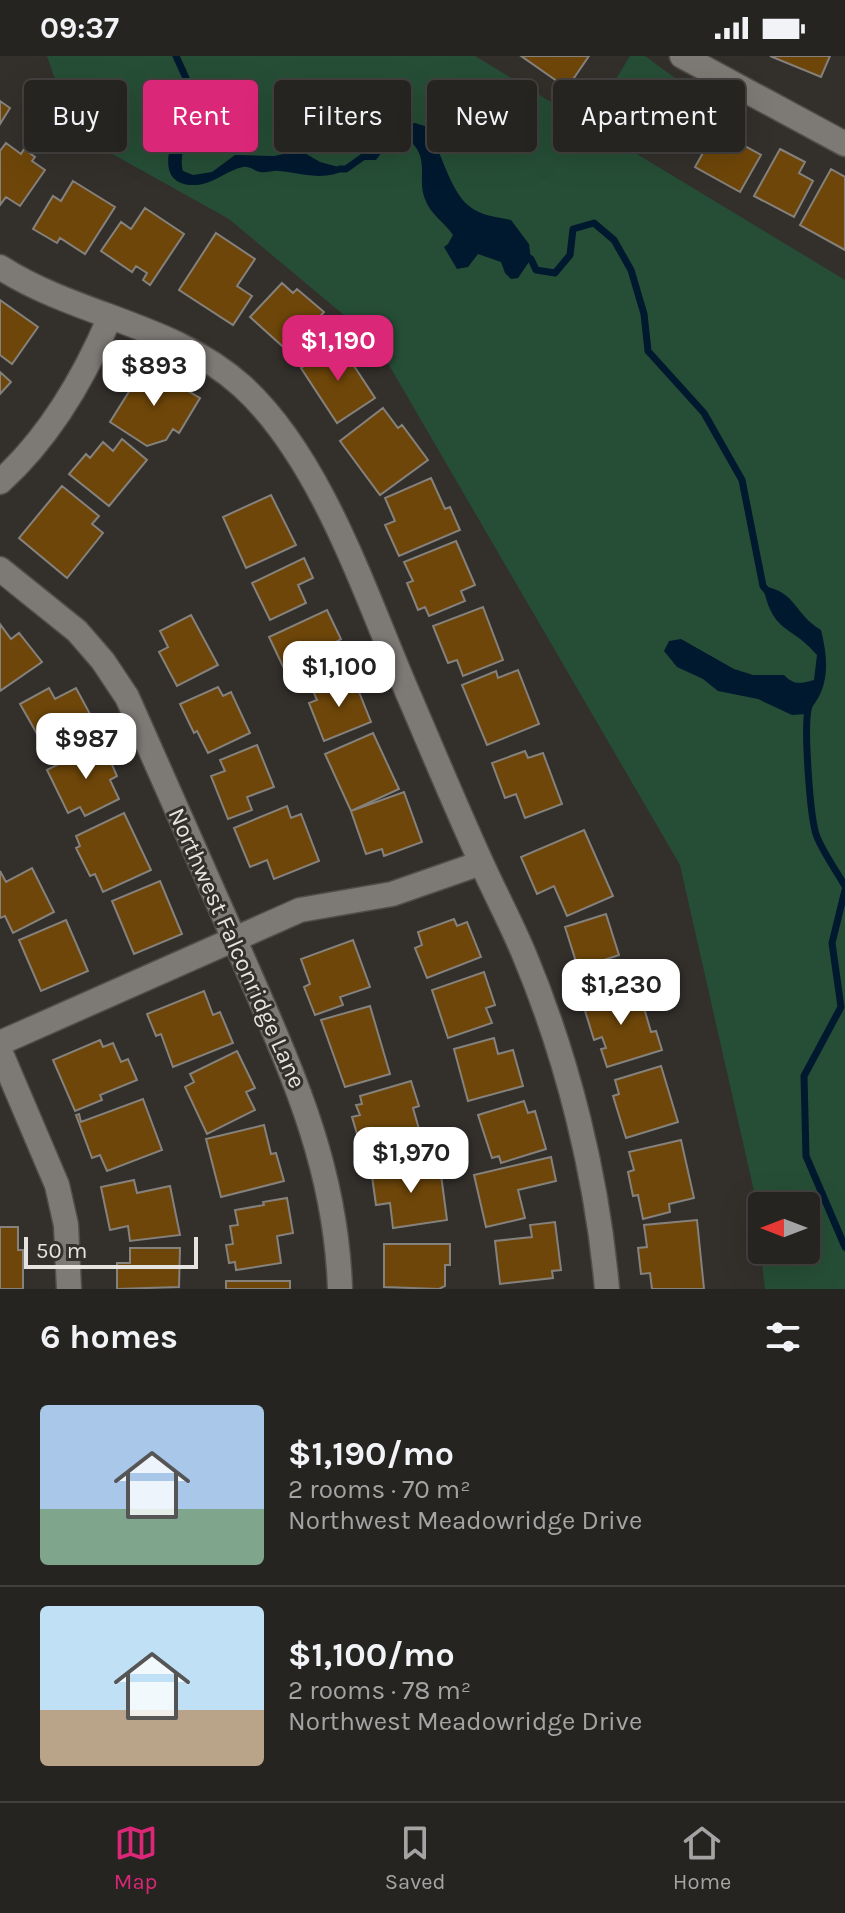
<!DOCTYPE html>
<html lang="en">
<head>
<meta charset="utf-8">
<style>
	body { margin:0; font-family:Karla,sans-serif; background:#32302e; color:#f1f3f6; height:100vh; display:flex; flex-direction:column; font-size:30px; white-space:nowrap }
	* { box-sizing:border-box; margin:0 }
	p { font-size:26px; color:#a4a4a5 }
	.icon { flex:none; width:44px; height:44px; fill:none; stroke:currentColor; stroke-width:2; stroke-linecap:round; stroke-linejoin:round }
	.map { position:relative; height:1233px; overflow:hidden }
	.panel { display:flex; flex-direction:column; background:#262421; flex:1 }
	.panel>* { flex:none }
	.guide { position:absolute; left:24px; top:24px; width:798px; height:72px; display:flex; gap:16px }
	.needle { width:52px; rotate:270deg }
	.tools { position:absolute; left:748px; top:1136px; display:grid; gap:16px }
	.tools a { display:grid; place-items:center; width:72px; height:72px; border-radius:8px; background:#262421; box-shadow:0 8px 32px #0002,0 0 0 2px #42413f; font-size:40px }
	.scale { position:absolute; left:24px; bottom:20px; width:174px; box-sizing:border-box; padding-left:8px; border:4px solid #e6e4e1; border-top:0; font-size:22px; line-height:28px; white-space:nowrap; color:#e6e4e1; -webkit-text-stroke:6px #33302c; paint-order:stroke }
	.price { position:absolute; translate:-50% -68px; padding:0 18px; border-radius:16px; background:#fff; color:#222; font-size:26px; line-height:52px; filter:drop-shadow(0 2px 4px #0008) }
	.price::after { content:''; position:absolute; left:50%; top:48px; width:24px; height:18px; margin-left:-12px; background:inherit; clip-path:polygon(0 0,100% 0,50% 100%) }
	.price.current { background:#db2777; color:#fff }
	ul { padding:0; list-style:none }
	li { display:flex; align-items:center; gap:24px; height:200px; padding:0 40px }
	li+li { border-top:2px solid #42413f }
	li span { display:grid; place-items:center; flex:none; width:224px; height:160px; border-radius:8px; color:#555 }
	li>.icon { margin-inline-start:auto }
	span .icon { width:96px; height:96px; fill:#fffc; stroke-width:1 }
	li b { font-size:34px }
	h2 { display:flex; justify-content:space-between; align-items:center; height:96px; padding:0 40px; font-size:34px }
	.pill { padding:0 28px; border-radius:8px; background:#262421; box-shadow:0 8px 32px #0002,0 0 0 2px #42413f; font-size:28px; line-height:72px }
	.pill.current { background:#db2777; color:#fff }
	.status { display:flex; justify-content:space-between; align-items:center; height:56px; padding:0 40px; background:#262421; direction:ltr }
	.status svg { height:22px; fill:currentColor }
	.dock { display:flex; justify-content:space-around; align-items:center; height:112px; border-top:2px solid #42413f; background:#262421; font-size:22px; color:#a4a4a5 }
	.dock a { display:grid; justify-items:center; gap:4px }
	.dock .current { color:#db2777 }
	.map>svg:first-child { display:block }
</style>
</head>
<body>
<div class="status"><b>09:37</b><svg viewBox="0 0 49 12"><path d="M0 12V9h3v3zM5 12V6h3v6zM10 12V3h3v9zM15 12V0h3v12zM26 1h20v11H26zM47 4h2v5h-2z"/></svg></div>
<div class="map">
<svg width="845" height="1233" viewBox="0 0 845 1233">
	<rect width="100%" height="100%" fill="#33302c"/>
	<path fill="#264e36" fill-rule="evenodd" d="M47,0H475L845,224V1233H765L754,1135L680,809L375,285L229,163L73,76ZM762,1150H806V1194H762Z
		M630,0H645L697,38L681,70L616,23Z"/>
	<path fill="#01192f" d="M188,59C194,79 177,95 183,115L193,119L212,116L235,99L274,100L293,96H303L320,106L346,113C325,126 302,117 279,115C273,114 267,117 260,116C254,115 250,110 243,111C227,114 214,128 196,129C151,131 170,78 188,59Z
		M415,67L428,71C440,93 450,135 469,150C481,160 497,161 511,164L529,188L531,203L518,222L511,223L505,217L501,206L478,198L468,211L457,213L444,191L448,188L453,179C444,166 430,158 425,143C417,125 429,105 413,88C395,85 387,89 376,104H361L373,78Z
		M763,530C797,536 793,557 821,574C829,606 830,634 806,658L792,659L758,643L718,635L703,623L677,611L664,595L669,585L681,583L734,613L753,619H784C794,629 800,628 814,624L817,599C791,568 773,579 763,530Z"/>
	<g fill="none" stroke-linecap="round" stroke-linejoin="round">
		<path stroke="#01192f" stroke-width="7" d="M176,0L191,33L185,66
			M340,113H346L367,98
			M526,200L531,203L536,214L555,217L570,199L573,173L594,167L614,184L631,214L644,258L648,295L704,357L742,424L763,530L767,535
			M809,650C803,666 810,764 817,781C824,798 836,814 845,830
			M845,834L832,887L841,951L804,1020L806,1100L845,1191"/>
	</g>
	<path fill="#6e4609" stroke="#85817d" stroke-width="2" d="M521,0H589L567,32Z
		M770,0H830L821,21Z
		M0,45L10,52L0,68Z
		M723,61L743,72L736,85L761,99L740,136L695,111Z
		M6,87L21,98L24,93L35,101L32,105L45,114L20,150L6,141L0,149V95Z
		M780,93L805,106L799,117L813,125L794,161L754,140Z
		M831,113L845,121V194L800,169Z
		M73,125L115,151L85,198L60,182L57,187L33,173L53,140L61,145Z
		M145,152L184,178L150,229L143,224L147,217L136,210L132,216L101,195L121,166L131,173Z
		M216,177L255,203L237,230L252,240L233,269L179,234Z
		M282,227L293,237L297,233L324,256L313,268L326,280L301,307L250,261Z
		M0,244L38,271L12,308L0,299Z
		M339,287L375,342L337,367L301,312Z
		M145,310L200,342L179,377L173,373L166,384L147,390L110,366Z
		M0,316L11,326L0,338Z
		M383,352L398,372L402,369L428,404L380,439L340,385Z
		M122,383L147,404L109,450L69,418L86,398L90,402L103,386L113,395Z
		M431,422L445,453L450,451L460,474L399,500L385,469L395,465L385,442Z
		M62,430L99,460L92,468L103,477L67,522L19,482Z
		M271,439L296,489L246,512L223,461Z
		M456,485L475,529L461,535L465,545L429,560L425,551L418,554L407,527L413,525L404,506Z
		M304,502L313,522L298,529L306,547L270,564L252,527Z
		M483,551L503,604L463,620L457,604L448,607L433,570Z
		M327,554L341,583L336,586L344,605L305,623L304,621L298,624L294,616L287,619L269,581Z
		M191,559L218,609L177,630L159,596L168,591L160,575Z
		M0,568L11,583L19,577L42,606L0,635Z
		M518,614L539,668L487,689L462,629L496,615L498,622Z
		M353,621L371,666L324,685L309,647L317,644L314,637Z
		M218,631L223,640L231,636L250,677L208,697L197,675L194,677L180,648Z
		M49,632L55,643L76,632L97,671L72,685L69,679L45,692L20,648Z
		M373,677L399,733L351,755L325,698Z
		M102,686L117,720L110,724L119,743L85,760L80,751L68,757L47,714Z
		M257,689L274,731L247,741L252,754L228,763L211,720L225,715L220,704Z
		M525,695L528,702L543,697L562,748L525,762L516,738L505,742L492,707Z
		M404,736L422,786L384,800L382,793L366,798L351,755Z
		M287,750L291,762L301,758L319,805L274,823L267,804L250,811L234,772Z
		M124,757L151,814L103,836L95,818L90,820L76,792L80,790L76,780Z
		M584,774L613,840L567,860L554,830L537,838L521,801Z
		M32,812L54,856L13,877L5,860L0,862V815L6,826Z
		M160,825L182,878L134,898L112,845Z
		M606,858L619,899L604,904L611,926L585,934L565,871Z
		M454,863L457,870L467,866L481,901L427,922L415,892L422,889L418,876Z
		M66,864L88,915L41,935L19,884Z
		M353,884L370,931L340,941L343,949L315,959L304,931L310,928L301,903Z
		M484,916L495,949L486,952L492,967L448,982L432,934Z
		M624,932L627,942L640,938L651,976L656,975L662,994L607,1011L601,993L606,992L602,981L594,984L582,945Z
		M204,935L213,959L220,956L233,987L173,1011L161,978L156,980L147,958Z
		M370,950L390,1018L345,1031L321,964Z
		M494,982L498,998L513,994L523,1030L468,1045L454,993Z
		M100,984L103,991L113,987L121,1006L128,1003L137,1024L100,1039L102,1044L75,1055L53,1004Z
		M237,995L255,1032L246,1036L255,1054L207,1078L185,1031L194,1026L190,1018Z
		M661,1010L678,1066L626,1082L613,1040L619,1038L615,1024Z
		M411,1025L419,1050L413,1052L421,1080L363,1098L352,1061L360,1059L356,1049L362,1048L360,1040Z
		M143,1043L162,1094L107,1115L100,1099L92,1102L76,1059L79,1058L81,1066Z
		M524,1045L528,1057L535,1055L546,1093L501,1107L499,1100L492,1102L478,1059Z
		M264,1069L271,1098L276,1097L284,1125L221,1141L206,1083Z
		M681,1084L694,1142L669,1148L670,1156L643,1163L638,1139L633,1140L628,1116L634,1114L629,1096Z
		M551,1101L556,1125L518,1134L525,1162L486,1171L474,1119Z
		M404,1109L406,1116L440,1111L447,1164L393,1172L390,1147L376,1149L371,1113Z
		M134,1124L137,1137L170,1130L180,1179L130,1185L128,1170L110,1174L101,1131Z
		M287,1142L293,1177L277,1180L281,1207L236,1214L235,1206L229,1207L226,1189L233,1188L230,1170L238,1169L235,1154L264,1149L263,1146Z
		M697,1164L704,1233H652L650,1217L641,1218L638,1192L647,1191L644,1169Z
		M555,1166L561,1214L552,1215L553,1222L500,1228L495,1185L532,1181L530,1169Z
		M0,1171H18V1194H23V1233H0Z
		M384,1188H450V1209H445V1230L439,1233L384,1231Z
		M130,1192H180L179,1231L117,1233V1207H130Z
		M226,1225H290V1233H226Z"/>
	<g fill="none" stroke-linecap="round" stroke-linejoin="round">
		<g stroke="#504d4a" stroke-width="27">
			<path id="minor" d="M682,0L845,88
				M0,211C76,260 173,268 242,330C321,402 364,535 406,633C431,691 455,749 481,806C495,837 511,867 524,898C568,1003 597,1120 607,1233
				M0,426C50,381 84,322 110,261
				M0,513L77,575L103,605L127,641C165,728 204,815 243,903C291,1014 336,1109 340,1233
				M0,987L300,854L392,838L481,807
				M0,995L57,1129L66,1169L69,1233"/>
		</g>
		<use href="#minor" stroke="#7d7975" stroke-width="24"/>
	</g>
	<g text-anchor="middle" stroke-width="6" stroke-linejoin="round" paint-order="stroke">
		<g font-size="24" fill="#e6e4e1" stroke="#33302c">
			<text transform="translate(237 892) rotate(66)" y="8">Northwest Falconridge Lane</text>
		</g>
	</g>
</svg>
<div class="tools">
<a><svg class="needle" viewBox="-14 -14 28 28"><path d="M0-13l5 13h-10z" fill="#e53935"/><path d="M0 13l5-13h-10z" fill="#a4a4a5"/></svg></a>
</div>
<div class="scale">50 m</div>
<b class="price current" style="left:338px;top:327px">$1,190</b>
<b class="price" style="left:154px;top:352px">$893</b>
<b class="price" style="left:339px;top:653px">$1,100</b>
<b class="price" style="left:86px;top:725px">$987</b>
<b class="price" style="left:621px;top:971px">$1,230</b>
<b class="price" style="left:411px;top:1139px">$1,970</b>
<div class="guide">
<a class="pill">Buy</a>
<a class="pill current">Rent</a>
<a class="pill">Filters</a>
<a class="pill">New</a>
<a class="pill">Apartment</a>
</div>
</div>
<section class="panel">
<h2>6 homes<svg class="icon" aria-label="filters" viewBox="0 0 24 24"><path d="M4 7h16M4 17h16"/><circle cx="9" cy="7" r="2"/><circle cx="15" cy="17" r="2"/></svg></h2>
<ul>
<li><span style="background:linear-gradient(#a9c7e8 65%,#7fa58c 0)"><svg class="icon" aria-label="home" viewBox="0 0 24 24"><path d="M3 11l9-7 9 7M6 9v11h12V9"/></svg></span><div><b>$1,190/mo</b><p>2 rooms · 70 m²</p><p>Northwest Meadowridge Drive</p></div></li>
<li><span style="background:linear-gradient(#bfe0f5 65%,#b9a48a 0)"><svg class="icon" aria-label="home" viewBox="0 0 24 24"><path d="M3 11l9-7 9 7M6 9v11h12V9"/></svg></span><div><b>$1,100/mo</b><p>2 rooms · 78 m²</p><p>Northwest Meadowridge Drive</p></div></li>
</ul>
</section>
<nav class="dock">
<a class="current"><svg class="icon" aria-label="map" viewBox="0 0 24 24"><path d="M3 6l6-2 6 2 6-2v14l-6 2-6-2-6 2zM9 4v14M15 6v14"/></svg>Map</a>
<a><svg class="icon" aria-label="saved" viewBox="0 0 24 24"><path d="M7 4h10v16l-5-4-5 4z"/></svg>Saved</a>
<a><svg class="icon" aria-label="home" viewBox="0 0 24 24"><path d="M3 11l9-7 9 7M6 9v11h12V9"/></svg>Home</a>
</nav>
</body>
</html>
